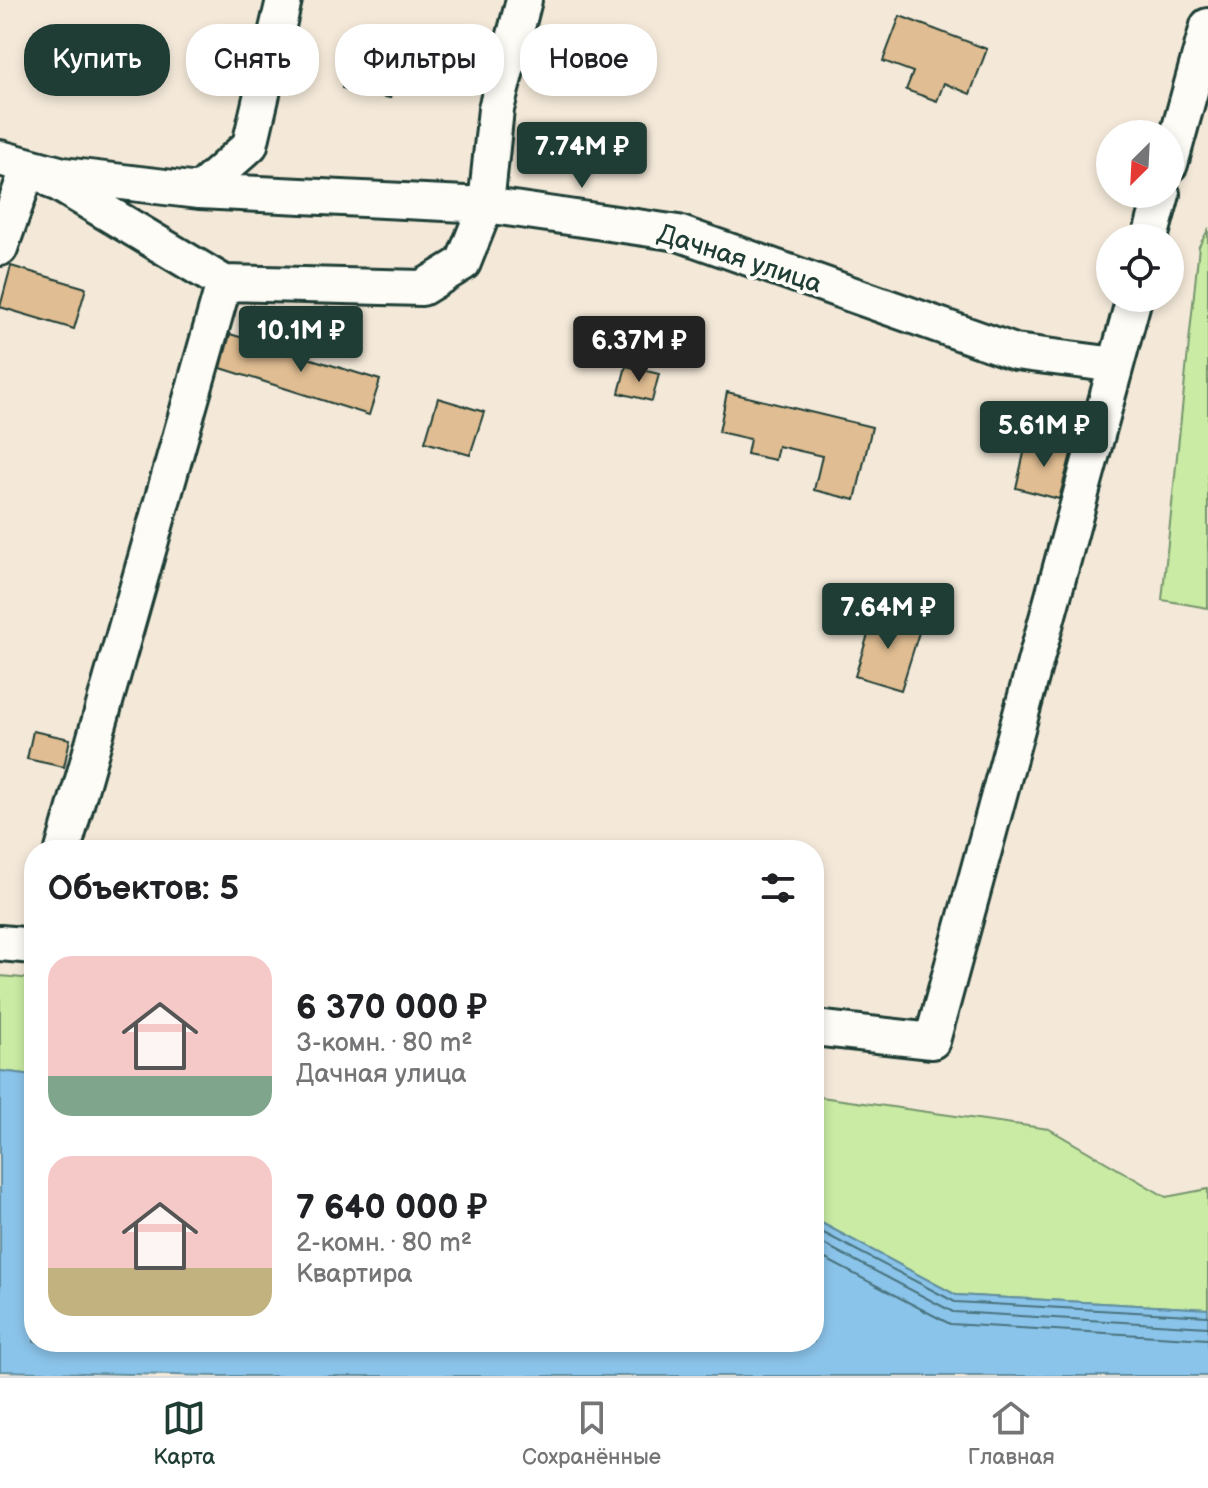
<!DOCTYPE html>
<html lang="ru">
<head>
<meta charset="utf-8">
<style>
	body { margin:0; font-family:"Balsamiq Sans",sans-serif; background:#f2f2f2; color:#202124; height:100vh; display:flex; flex-direction:column; font-size:30px; white-space:nowrap }
	* { box-sizing:border-box; margin:0 }
	p { font-size:26px; color:#757577 }
	.icon { flex:none; width:44px; height:44px; fill:none; stroke:currentColor; stroke-width:2; stroke-linecap:round; stroke-linejoin:round }
	.map { position:relative; flex:1; overflow:hidden }
	.drawer { position:absolute; left:24px; top:840px; width:800px; height:512px; display:flex; flex-direction:column; background:#fff; border-radius:32px; box-shadow:0 4px 12px #0003 }
	.drawer>* { flex:none }
	.top-card { position:absolute; left:24px; top:24px; width:800px; height:72px; display:flex; gap:16px }
	.needle { width:52px; rotate:204deg }
	.controls { position:absolute; left:1096px; top:120px; display:grid; gap:16px }
	.controls a { display:grid; place-items:center; width:88px; height:88px; border-radius:50%; background:#fff; box-shadow:0 4px 12px #0003; font-size:40px }
	.price { position:absolute; translate:-50% -68px; padding:0 18px; border-radius:8px; background:#1f3d34; color:#fff; font-size:26px; line-height:52px; filter:drop-shadow(0 2px 4px #0008) }
	.price::after { content:''; position:absolute; left:50%; top:48px; width:24px; height:18px; margin-left:-12px; background:inherit; clip-path:polygon(0 0,100% 0,50% 100%) }
	.price.active { background:#222; color:#fff }
	ul { padding:0; list-style:none }
	li { display:flex; align-items:center; gap:24px; height:200px; padding:0 24px }
	li span { display:grid; place-items:center; flex:none; width:224px; height:160px; border-radius:24px; color:#555 }
	li>.icon { margin-inline-start:auto }
	span .icon { width:96px; height:96px; fill:#fffc; stroke-width:1 }
	li b { font-size:34px }
	h2 { display:flex; justify-content:space-between; align-items:center; height:96px; padding:0 24px; font-size:34px }
	.tag { padding:0 28px; border-radius:32px; background:#fff; box-shadow:0 4px 12px #0003; font-size:28px; line-height:72px }
	.tag.active { background:#1f3d34; color:#fff }
	.tab-bar { display:flex; justify-content:space-around; align-items:center; height:112px; border-top:2px solid #e0e0e0; background:#fff; font-size:22px; color:#757577 }
	.tab-bar a { display:grid; justify-items:center; gap:4px }
	.tab-bar .active { color:#1f3d34 }
	.map>svg:first-child { display:block }
</style>
</head>
<body>
<div class="map">
<svg width="1208" height="1376" viewBox="0 0 1208 1376">
	<rect width="100%" height="100%" fill="#f4e9d9"/>
	<filter id="ink" filterUnits="userSpaceOnUse"><feTurbulence type="fractalNoise" baseFrequency=".0125" numOctaves="2"/><feDisplacementMap in="SourceGraphic" scale="16" xChannelSelector="R" yChannelSelector="G"/><feConvolveMatrix kernelMatrix="1 2 1 2 8 2 1 2 1" color-interpolation-filters="sRGB"/></filter>
	<g filter="url(#ink)">
		<path fill="#c9eba3" stroke="#74946c" stroke-width="2" d="M1208,230V608L1162,600L1199,246Z
			M0,976L34,979V1075L0,1071Z
			M814,1096L1049,1129L1166,1197L1208,1189V1309L956,1295L814,1219Z"/>
		<path fill="#8bc4ea" stroke="#608ea1" stroke-width="2" d="M0,1071L34,1075V1342H814V1219L956,1295L1208,1309V1376H215L0,1371Z"/>
		<g fill="none" stroke-linecap="round" stroke-linejoin="round">
			<path stroke="#4a737d" stroke-width="2" d="M814,1228L955,1302L1208,1316
				M814,1239L953,1312L1208,1327
				M814,1253L950,1324L1208,1339"/>
		</g>
		<path fill="#e0bd92" stroke="#1f3d34" stroke-width="2" d="M900,16L987,49L970,94L944,83L937,101L906,90L913,72L883,61Z
			M350,51L398,61L390,98L342,88Z
			M11,266L86,288L74,329L0,307Z
			M230,334L380,380L369,415L221,368Z
			M626,366L659,374L652,401L619,393Z
			M727,392L872,427L855,500L814,490L822,456L778,446L775,460L747,454L750,439L719,432Z
			M438,398L484,412L470,455L425,442Z
			M1027,440L1072,450L1059,499L1016,488Z
			M875,612L921,626L901,690L855,676Z
			M33,731L70,739L64,767L27,759Z"/>
		<g fill="none" stroke-linecap="round" stroke-linejoin="round">
			<g stroke="#1f3d34" stroke-width="40">
				<path id="minor" d="M0,158L63,175L199,191L486,205L678,233L1015,352L1116,365L1134,298
					M1170,164L1208,26
					M199,191L250,145L284,0
					M1150,238L1162,194
					M0,248L29,166L224,283
					M63,850L224,283L422,288L463,263L486,205L496,109L524,0
					M0,943L34,946
					M814,1028L932,1041L1116,365"/>
			</g>
			<use href="#minor" stroke="#fdfcf7" stroke-width="34"/>
		</g>
	</g>
	<g text-anchor="middle" stroke-width="8" stroke-linejoin="round" paint-order="stroke">
		<g font-size="26" fill="#1f3d34" stroke="#fdfcf7">
			<text transform="translate(740 258) rotate(18)" y="9">Дачная улица</text>
		</g>
	</g>
</svg>
<div class="controls">
<a><svg class="needle" viewBox="-14 -14 28 28"><path d="M0-13l5 13h-10z" fill="#e53935"/><path d="M0 13l5-13h-10z" fill="#757577"/></svg></a>
<a><svg class="icon" aria-label="locate" viewBox="0 0 24 24"><circle cx="12" cy="12" r="6"/><path d="M12 2v4M12 18v4M2 12h4M18 12h4"/></svg></a>
</div>
<b class="price" style="left:582px;top:190px">7.74M ₽</b>
<b class="price" style="left:301px;top:374px">10.1M ₽</b>
<b class="price active" style="left:639px;top:384px">6.37M ₽</b>
<b class="price" style="left:1044px;top:469px">5.61M ₽</b>
<b class="price" style="left:888px;top:651px">7.64M ₽</b>
<div class="top-card">
<a class="tag active">Купить</a>
<a class="tag">Снять</a>
<a class="tag">Фильтры</a>
<a class="tag">Новое</a>
</div>
<section class="drawer">
<h2>Объектов: 5<svg class="icon" aria-label="filters" viewBox="0 0 24 24"><path d="M4 7h16M4 17h16"/><circle cx="9" cy="7" r="2"/><circle cx="15" cy="17" r="2"/></svg></h2>
<ul>
<li><span style="background:linear-gradient(#f6c9c9 75%,#7fa58c 0)"><svg class="icon" aria-label="home" viewBox="0 0 24 24"><path d="M3 11l9-7 9 7M6 9v11h12V9"/></svg></span><div><b>6 370 000 ₽</b><p>3-комн. · 80 m²</p><p>Дачная улица</p></div></li>
<li><span style="background:linear-gradient(#f6c9c9 70%,#c2b280 0)"><svg class="icon" aria-label="home" viewBox="0 0 24 24"><path d="M3 11l9-7 9 7M6 9v11h12V9"/></svg></span><div><b>7 640 000 ₽</b><p>2-комн. · 80 m²</p><p>Квартира</p></div></li>
</ul>
</section>
</div>
<nav class="tab-bar">
<a class="active"><svg class="icon" aria-label="map" viewBox="0 0 24 24"><path d="M3 6l6-2 6 2 6-2v14l-6 2-6-2-6 2zM9 4v14M15 6v14"/></svg>Карта</a>
<a><svg class="icon" aria-label="saved" viewBox="0 0 24 24"><path d="M7 4h10v16l-5-4-5 4z"/></svg>Сохранённые</a>
<a><svg class="icon" aria-label="home" viewBox="0 0 24 24"><path d="M3 11l9-7 9 7M6 9v11h12V9"/></svg>Главная</a>
</nav>
</body>
</html>
